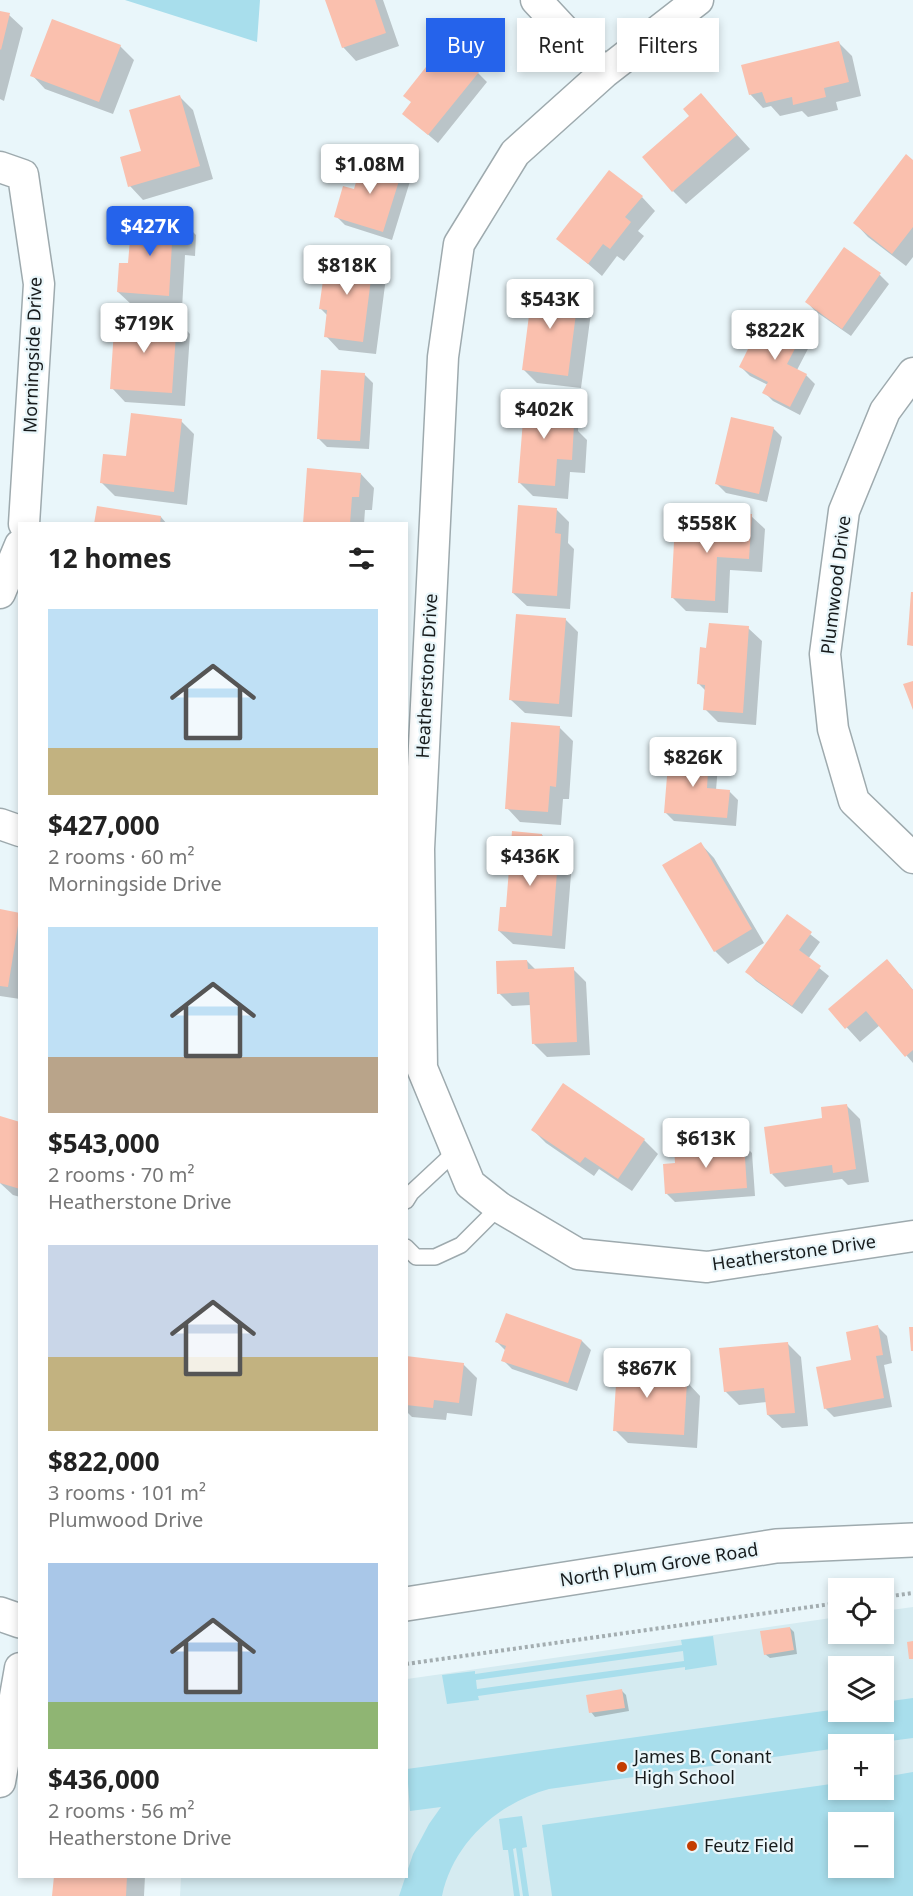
<!DOCTYPE html>
<html lang="en">
<head>
<meta charset="utf-8">
<style>
	body { margin:0; font-family:"Noto Sans",sans-serif; background:#f6f6f6; color:#222; height:100vh; display:flex; flex-direction:column; font-size:22px; white-space:nowrap }
	* { box-sizing:border-box; margin:0 }
	p { font-size:20px; color:#767676 }
	.icon { flex:none; width:33px; height:33px; fill:none; stroke:currentColor; stroke-width:2; stroke-linecap:round; stroke-linejoin:round }
	.map { position:relative; flex:1; overflow:hidden }
	.sheet { position:absolute; left:18px; top:522px; width:390px; height:1356px; display:flex; flex-direction:column; background:#fff; border-radius:0px; box-shadow:0 3px 9px #0003 }
	.sheet>* { flex:none }
	.top-card { position:absolute; left:426px; top:18px; width:396px; height:54px; display:flex; gap:12px }
	.fabs { position:absolute; left:828px; top:1578px; display:grid; gap:12px }
	.fabs a { display:grid; place-items:center; width:66px; height:66px; border-radius:0px; background:#fff; box-shadow:0 3px 9px #0003; font-size:30px }
	.price { position:absolute; translate:-50% -51px; padding:0 14px; border-radius:6px; background:#fff; color:#222; font-size:20px; line-height:39px; filter:drop-shadow(0 2px 3px #0008) }
	.price::after { content:''; position:absolute; left:50%; top:36px; width:18px; height:14px; margin-left:-9px; background:inherit; clip-path:polygon(0 0,100% 0,50% 100%) }
	.price.current { background:#2563eb; color:#fff }
	ul { padding:0; list-style:none }
	li { display:grid; align-content:center; gap:12px; height:318px; padding:0 30px }
	li span { display:grid; place-items:center; height:186px; border-radius:0px; color:#555 }
	li>.icon { margin-inline-start:auto }
	span .icon { width:108px; height:108px; fill:#fffc; stroke-width:1 }
	li b { font-size:26px }
	h2 { display:flex; justify-content:space-between; align-items:center; height:72px; padding:0 30px; font-size:26px }
	.pill { padding:0 21px; border-radius:0px; background:#fff; box-shadow:0 3px 9px #0003; font-size:21px; line-height:54px }
	.pill.current { background:#2563eb; color:#fff }
	.map>svg:first-child { display:block }
</style>
</head>
<body>
<div class="map">
<svg width="913" height="1896" viewBox="0 0 913 1896">
	<rect width="100%" height="100%" fill="#e9f6fa"/>
	<path fill="#d5ebf1" fill-rule="evenodd" d="M913,1607V1896H180L181,1877L406,1876L407,1679L838,1617V1634H884V1611ZM838,1666H884V1712H838ZM838,1744H884V1790H838ZM838,1822H884V1868H838Z"/>
	<path fill="#a8deec" fill-rule="evenodd" d="M125,0H260L257,42Z
		M713,1636L717,1665L685,1670V1667L478,1696L479,1700L447,1704L442,1675L475,1671V1674L682,1645L681,1640ZM683,1651L684,1661L477,1689L476,1680Z
		M913,1698V1738L867,1744H838V1748L549,1789C498,1803 453,1843 442,1896H399L413,1854L429,1824L441,1807L410,1811L407,1769L838,1709V1712H884V1702Z
		M913,1772V1896H552L542,1825L838,1783V1790H884V1777ZM838,1822H884V1868H838Z
		M522,1816L527,1847L522,1848L529,1896H523L516,1848L513,1849L520,1896H514L508,1850H503L499,1819Z"/>
	<path fill="#0003" d="M327,0H383L399,46L356,61L343,47Z
		M0,13L9,15L23,28L4,101L0,99Z
		M839,43L852,56L861,96L836,102L838,110L808,117L802,111L780,116L771,106L763,108L750,94Z
		M120,46L134,60L113,114L45,89L32,75Z
		M478,73L487,82L438,143L404,114L413,103Z
		M701,95L750,149L686,204L673,191L691,116Z
		M180,97L193,110L213,179L143,200L130,186L143,152Z
		M913,162V257L906,266L868,237L855,223Z
		M402,169L411,178L392,240L345,225L336,216L355,191Z
		M642,197L655,211L638,231L644,236L624,261L617,256L602,276L558,238Z
		M183,222L196,235L195,256L185,255L182,309L132,305L118,292L129,265Z
		M844,249L880,275L889,284L851,336L815,311L807,302Z
		M373,256L387,270L376,354L339,350L326,336L328,316L321,309L333,276Z
		M578,291L592,305L581,388L537,383L523,369Z
		M177,320L190,334L185,406L125,402L112,388Z
		M801,336L810,345L797,370L806,375L815,384L800,415L773,401L764,392L768,385L750,376L741,367Z
		M364,374L373,383L369,449L327,447L318,438Z
		M566,400L579,413L578,431L587,440L585,473L570,472L568,499L533,496L520,483Z
		M181,421L194,434L187,505L115,496L102,483L127,458Z
		M773,428L782,437L767,502L726,493L717,484Z
		M361,474L374,488L372,510H365L364,524H304Z
		M556,509L569,522L568,543L574,549L570,609L527,606L513,593Z
		M751,516L765,529L762,572L730,570L728,613L686,611L673,598L720,527Z
		M161,517L167,524H96Z
		M565,619L578,632L572,717L525,713L511,700Z
		M748,628L762,641L756,725L718,722L705,709L706,691L699,684L708,649Z
		M559,727L573,741L569,799H563L561,825L520,822L507,808Z
		M709,757L718,766L716,790L729,791L738,800L736,826L674,821L665,812Z
		M542,835L572,862L565,949L513,944L499,931Z
		M701,844L714,858L764,943L728,964L715,951Z
		M0,911L20,914V999L0,996Z
		M787,916L820,942L808,959L829,976L802,1014L756,981L747,972Z
		M527,961L536,970L573,969L586,982L590,1055L547,1057L533,1043L531,1005L512,1006L499,993Z
		M900,974L913,990V1063L880,1025L860,1042L830,1009Z
		M846,1105L860,1119L869,1182L848,1185L842,1179L785,1187L772,1174L824,1120Z
		M0,1118L20,1124V1197L13,1195L0,1183Z
		M533,1130L644,1140L658,1154L632,1191L599,1169L594,1176L546,1143Z
		M743,1144L752,1153L755,1196L675,1202L666,1193Z
		M878,1327L887,1336L892,1363L884,1365L892,1407L834,1417L825,1408L852,1362Z
		M582,1341L591,1350L577,1391L512,1369L503,1360L506,1351L497,1342Z
		M787,1343L801,1357L808,1426L782,1428L768,1415L767,1402L739,1405L725,1391Z
		M646,1355L659,1368V1381L687,1382L700,1396L697,1448L628,1443L615,1430Z
		M406,1358L463,1364L477,1378L472,1416L447,1413L446,1420L412,1417L406,1411Z
		M790,1628L794,1632L797,1654L770,1658L765,1654Z
		M622,1691L626,1695L629,1711L595,1717L591,1712Z
		M56,1876H145L144,1896H54Z"/>
	<path fill="#fac0ae" d="M325,0H375L386,33L342,48Z
		M0,11L10,13L1,50L0,49Z
		M52,19L121,45L99,102L30,76Z
		M839,41L849,82L824,88L826,97L793,105L792,97L766,103L762,92L749,95L741,65Z
		M445,43L479,72L428,135L402,114L411,102L403,96Z
		M701,93L737,135L672,192L642,157L689,116L683,109Z
		M180,95L200,166L128,187L120,157L141,151L129,110Z
		M906,154L913,160V227L892,254L853,223Z
		M364,155L403,168L383,232L334,217L343,186L354,189Z
		M609,170L643,196L625,217L631,222L610,249L603,244L588,264L556,239Z
		M132,217L183,221L182,244L172,243L169,296L117,292L119,263H128Z
		M844,247L881,273L842,329L805,302Z
		M335,250L374,255L363,342L324,337L327,310L319,309L324,273L332,274Z
		M533,284L579,290L568,376L522,370Z
		M115,315L177,319L172,393L110,389Z
		M765,315L802,335L787,364L807,374L790,407L762,393L768,382L739,367Z
		M321,370L365,373L360,441L317,439Z
		M525,395L567,398L565,425H574L572,460L557,459L555,486L518,483Z
		M131,413L182,419L174,492L100,483L103,454L126,456Z
		M731,417L774,427L759,494L715,484Z
		M307,468L361,473L359,497H352L350,524H303Z
		M518,505L557,508L555,533L561,534L557,596L512,593Z
		M97,506L161,516L160,524H94Z
		M719,512L752,514L749,559L717,557L715,601L671,598L675,523L719,526Z
		M911,592H913V646L907,645Z
		M516,614L566,618L559,704L509,700Z
		M709,623L749,626L743,713L703,710L705,685L697,684L700,647L706,648Z
		M913,681V710L903,684Z
		M511,722L560,726L556,787L550,786L548,812L505,809Z
		M669,752L709,756L707,788L730,790L727,818L664,813Z
		M512,831L542,834V846L559,847L552,936L498,931L500,907H506Z
		M701,842L752,929L714,952L662,865Z
		M0,909L20,913L8,987L0,986Z
		M787,914L812,932L799,950L821,966L792,1006L745,972Z
		M887,959L913,990V1050L905,1057L866,1011L845,1029L828,1009Z
		M527,960L528,969L574,967L577,1042L532,1044L529,992L497,994L496,961Z
		M563,1083L645,1139L618,1179L585,1157L580,1163L531,1130Z
		M847,1104L856,1169L833,1173L832,1165L770,1174L764,1127L822,1118L821,1107Z
		M0,1116L20,1122V1189L0,1183Z
		M744,1143L747,1188L665,1194L663,1164L675,1163L674,1148Z
		M506,1313L582,1340L568,1383L501,1361L506,1346L495,1342Z
		M878,1325L883,1355L876,1356L884,1398L824,1409L816,1367L851,1360L846,1332Z
		M909,1327H913V1351H911Z
		M788,1342L795,1413L767,1415L764,1388L724,1392L719,1348Z
		M618,1352L647,1353L645,1378L687,1381L684,1435L613,1431Z
		M406,1356L464,1363L459,1403L434,1400L433,1408L406,1405Z
		M790,1627L794,1650L764,1655L760,1631Z
		M913,1641V1659H909L907,1642Z
		M622,1689L625,1708L589,1713L586,1695Z
		M54,1876H127L126,1896H52Z"/>
	<g fill="none" stroke-linecap="round" stroke-linejoin="round">
		<g stroke="#9eaaae" stroke-width="18">
			<path id="service" d="M406,1201L411,1193L455,1152
				M406,1247L416,1257H435L461,1245L499,1207"/>
		</g>
		<g stroke="#9eaaae" stroke-width="33">
			<path id="minor" d="M536,0L604,73
				M698,0L604,73L515,153L459,244L443,357L419,849L422,1068L470,1184L499,1207L578,1254L707,1267L913,1236
				M0,167L23,175L39,284L24,524
				M913,373L885,411L844,511L825,654L833,729L854,801L913,858
				M0,593L20,545
				M0,824L20,831
				M0,1782L20,1668"/>
		</g>
		<g stroke="#9eaaae" stroke-width="36">
			<path id="tertiary" d="M406,1604L776,1546L913,1540
				M0,1614L20,1621"/>
		</g>
		<path stroke="#a3adb0" stroke-width="4" stroke-dasharray="3 3" stroke-linecap="butt" d="M884,1597L913,1593
			M406,1664L838,1603"/>
		<use href="#service" stroke="#fff" stroke-width="15"/>
		<use href="#minor" stroke="#fff" stroke-width="30"/>
		<use href="#tertiary" stroke="#fff" stroke-width="33"/>
	</g>
	<g fill="#c33c00" stroke="#e9f6fa" stroke-width="2">
		<circle cx="622" cy="1767" r="6"/>
		<circle cx="692" cy="1846" r="6"/>
	</g>
	<g text-anchor="middle" stroke-width="4.5" stroke-linejoin="round" paint-order="stroke">
		<g font-size="18" fill="#171b1c" stroke="#e9f6fa">
			<text transform="translate(33 355) rotate(-88)" y="6">Morningside Drive</text>
			<text transform="translate(836 585) rotate(-83)" y="6">Plumwood Drive</text>
			<text transform="translate(427 676) rotate(-87)" y="6">Heatherstone Drive</text>
			<text transform="translate(794 1253) rotate(-8)" y="6">Heatherstone Drive</text>
			<text transform="translate(659 1565) rotate(-9)" y="6">North Plum Grove Road</text>
		</g>
		<g font-size="18" fill="#171b1c" stroke="#e9f6fa" text-anchor="start">
			<text x="634" y="1763">James B. Conant<tspan x="634" dy="21">High School</tspan></text>
			<text x="704" y="1852">Feutz Field</text>
		</g>
	</g>
</svg>
<div class="fabs">
<a><svg class="icon" aria-label="locate" viewBox="0 0 24 24"><circle cx="12" cy="12" r="6"/><path d="M12 2v4M12 18v4M2 12h4M18 12h4"/></svg></a>
<a><svg class="icon" aria-label="layers" viewBox="0 0 24 24"><path d="M12 4l9 5-9 5-9-5zM3 14l9 5 9-5"/></svg></a>
<a>+</a>
<a>−</a>
</div>
<b class="price" style="left:370px;top:195px">$1.08M</b>
<b class="price current" style="left:150px;top:257px">$427K</b>
<b class="price" style="left:347px;top:296px">$818K</b>
<b class="price" style="left:550px;top:330px">$543K</b>
<b class="price" style="left:144px;top:354px">$719K</b>
<b class="price" style="left:775px;top:361px">$822K</b>
<b class="price" style="left:544px;top:440px">$402K</b>
<b class="price" style="left:707px;top:554px">$558K</b>
<b class="price" style="left:693px;top:788px">$826K</b>
<b class="price" style="left:530px;top:887px">$436K</b>
<b class="price" style="left:706px;top:1169px">$613K</b>
<b class="price" style="left:647px;top:1399px">$867K</b>
<div class="top-card">
<a class="pill current">Buy</a>
<a class="pill">Rent</a>
<a class="pill">Filters</a>
</div>
<section class="sheet">
<h2>12 homes<svg class="icon" aria-label="filters" viewBox="0 0 24 24"><path d="M4 7h16M4 17h16"/><circle cx="9" cy="7" r="2"/><circle cx="15" cy="17" r="2"/></svg></h2>
<ul>
<li><span style="background:linear-gradient(#bfe0f5 75%,#c2b280 0)"><svg class="icon" aria-label="home" viewBox="0 0 24 24"><path d="M3 11l9-7 9 7M6 9v11h12V9"/></svg></span><div><b>$427,000</b><p>2 rooms · 60 m²</p><p>Morningside Drive</p></div></li>
<li><span style="background:linear-gradient(#bfe0f5 70%,#b9a48a 0)"><svg class="icon" aria-label="home" viewBox="0 0 24 24"><path d="M3 11l9-7 9 7M6 9v11h12V9"/></svg></span><div><b>$543,000</b><p>2 rooms · 70 m²</p><p>Heatherstone Drive</p></div></li>
<li><span style="background:linear-gradient(#c9d6e8 60%,#c2b280 0)"><svg class="icon" aria-label="home" viewBox="0 0 24 24"><path d="M3 11l9-7 9 7M6 9v11h12V9"/></svg></span><div><b>$822,000</b><p>3 rooms · 101 m²</p><p>Plumwood Drive</p></div></li>
<li><span style="background:linear-gradient(#a9c7e8 75%,#8fb573 0)"><svg class="icon" aria-label="home" viewBox="0 0 24 24"><path d="M3 11l9-7 9 7M6 9v11h12V9"/></svg></span><div><b>$436,000</b><p>2 rooms · 56 m²</p><p>Heatherstone Drive</p></div></li>
</ul>
</section>
</div>
</body>
</html>
